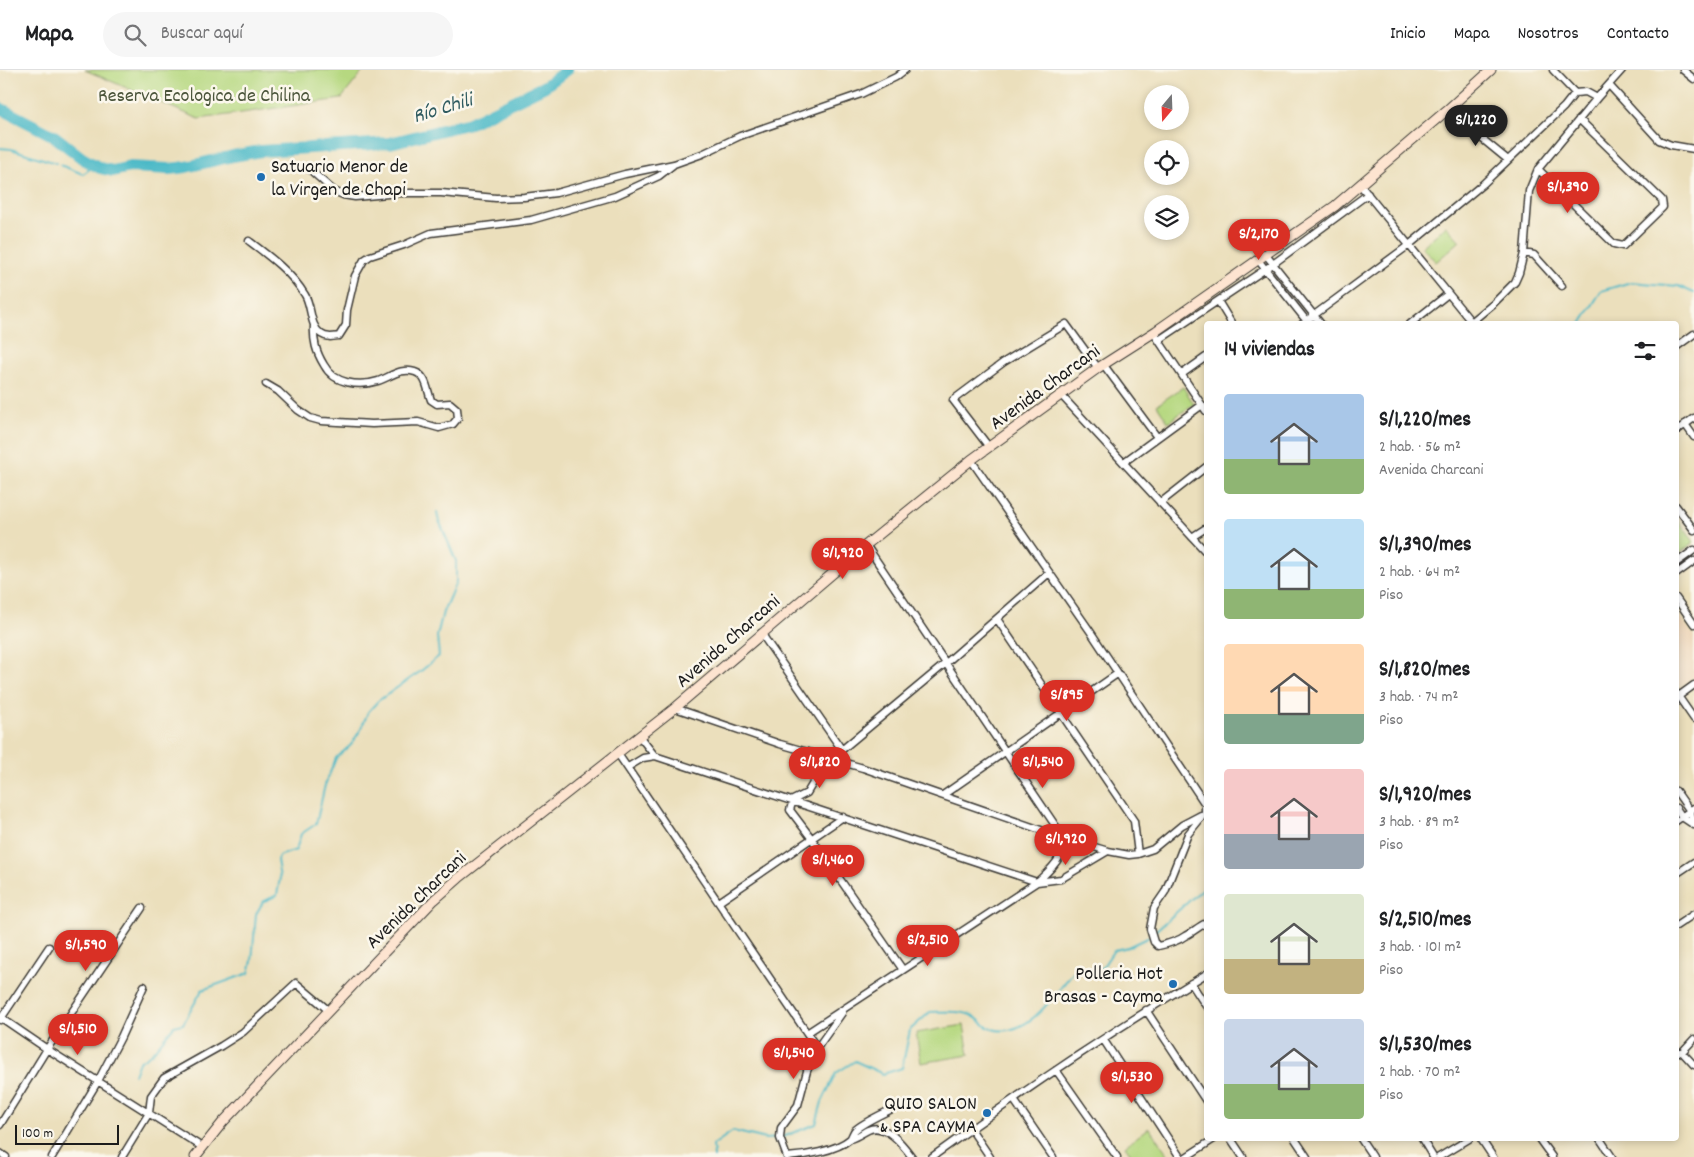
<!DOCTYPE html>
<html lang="es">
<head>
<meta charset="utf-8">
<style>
	body { margin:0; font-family:Dekko,sans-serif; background:#f6f6f6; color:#202124; height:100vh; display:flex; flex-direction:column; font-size:19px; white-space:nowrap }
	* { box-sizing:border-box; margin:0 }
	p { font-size:16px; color:#757577 }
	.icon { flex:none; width:28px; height:28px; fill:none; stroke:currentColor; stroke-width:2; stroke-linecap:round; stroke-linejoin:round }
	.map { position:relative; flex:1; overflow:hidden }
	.panel { position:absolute; left:1204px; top:251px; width:475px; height:820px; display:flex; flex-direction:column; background:#fff; border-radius:5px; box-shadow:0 2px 8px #0003 }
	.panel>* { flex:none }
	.needle { width:32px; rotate:199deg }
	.buttons { position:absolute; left:1144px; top:15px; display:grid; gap:10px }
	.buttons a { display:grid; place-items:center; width:45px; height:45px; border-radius:50%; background:#fff; box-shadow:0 2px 8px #0003; font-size:25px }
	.scale { position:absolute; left:15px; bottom:12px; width:104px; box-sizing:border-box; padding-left:5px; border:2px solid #1c1c1c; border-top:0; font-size:14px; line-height:18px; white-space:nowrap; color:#1c1c1c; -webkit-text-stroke:4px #fbf7ec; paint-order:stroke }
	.price { position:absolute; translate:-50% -42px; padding:0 11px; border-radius:18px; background:#d93025; color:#fff; font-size:16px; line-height:32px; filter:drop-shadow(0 1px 2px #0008) }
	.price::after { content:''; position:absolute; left:50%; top:30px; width:15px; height:11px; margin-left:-8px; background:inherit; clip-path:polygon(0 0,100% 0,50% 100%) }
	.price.on { background:#222; color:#fff }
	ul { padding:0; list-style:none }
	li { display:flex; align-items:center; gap:15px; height:125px; padding:0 20px }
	li span { display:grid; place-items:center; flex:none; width:140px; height:100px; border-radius:5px; color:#555 }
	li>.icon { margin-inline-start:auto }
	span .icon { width:60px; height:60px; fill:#fffc; stroke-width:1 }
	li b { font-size:21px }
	h2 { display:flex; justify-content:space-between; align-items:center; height:60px; padding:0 20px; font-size:21px }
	header { display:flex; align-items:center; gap:30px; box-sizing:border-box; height:70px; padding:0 25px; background:#fff; border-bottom:1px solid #e0e0e0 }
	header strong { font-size:24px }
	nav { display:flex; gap:28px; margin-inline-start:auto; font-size:18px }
	.search { width:350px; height:45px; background:#f6f6f6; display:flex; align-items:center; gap:12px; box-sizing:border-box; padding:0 18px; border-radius:28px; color:#757577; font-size:19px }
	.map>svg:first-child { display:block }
</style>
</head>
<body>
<header>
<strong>Mapa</strong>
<div class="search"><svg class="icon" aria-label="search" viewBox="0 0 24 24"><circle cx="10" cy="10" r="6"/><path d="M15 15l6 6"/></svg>Buscar aquí</div>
<nav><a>Inicio</a><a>Mapa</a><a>Nosotros</a><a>Contacto</a></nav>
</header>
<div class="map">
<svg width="1694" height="1087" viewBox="0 0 1694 1087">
	<rect width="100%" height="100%" fill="#fbf7ec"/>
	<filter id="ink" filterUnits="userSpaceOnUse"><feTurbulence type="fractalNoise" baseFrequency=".02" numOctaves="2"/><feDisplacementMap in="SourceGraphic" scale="10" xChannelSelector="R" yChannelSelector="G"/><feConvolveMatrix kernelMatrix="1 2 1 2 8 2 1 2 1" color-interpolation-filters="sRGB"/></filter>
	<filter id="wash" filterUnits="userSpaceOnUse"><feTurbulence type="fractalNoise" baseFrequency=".0096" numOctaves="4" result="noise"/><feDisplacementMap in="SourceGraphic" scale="20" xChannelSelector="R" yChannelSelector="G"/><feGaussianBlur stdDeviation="1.12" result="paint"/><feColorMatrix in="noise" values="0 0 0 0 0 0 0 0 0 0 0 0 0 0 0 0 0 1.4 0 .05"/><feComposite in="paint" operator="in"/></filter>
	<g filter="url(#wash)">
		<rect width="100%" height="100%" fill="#ebdfbc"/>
		<path fill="#eed7bb" d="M1676,541L1694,567V606L1680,616L1676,611Z"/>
		<path fill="#b6d880" stroke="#697a4e" d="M85,0H364L341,29L199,49Z
			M1446,156L1460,171L1436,192L1422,177Z
			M1183,317L1194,334L1168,352L1157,335Z
			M1676,448L1694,472L1676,486Z
			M964,955L969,985L921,993L916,963Z
			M1149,1058L1170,1087H1133L1125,1076Z"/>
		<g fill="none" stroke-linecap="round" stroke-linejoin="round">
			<path stroke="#4cb9c7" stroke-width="2" d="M0,78L11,79L56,93
				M60,95L83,104L94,96
				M1581,254L1601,221L1631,212L1678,216L1694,223
				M1154,862L1206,816
				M134,1005L139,992L152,983L174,956L183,954L202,920L249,903L252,891L256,844L263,832L277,825L280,808L277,790L279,786L296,780L301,764L316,754L325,715L336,688L351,675L361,659L368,642L378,631L421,601L439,586L437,566L443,542L456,512V491L438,448L437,442
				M714,1087L713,1075L733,1061L766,1069L780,1068L816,1054L822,1032L836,1003L855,991L883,1004L902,998L910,960L930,942C943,942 961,940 973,946C979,949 985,957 992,959C1027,969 1054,926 1073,902L1102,898L1114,880L1128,877L1151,866"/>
			<path stroke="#4cb9c7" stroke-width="12" d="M0,38L54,66L82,88L100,98L113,101L130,97L170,99L186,97L233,86L261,81L390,73L470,53L545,16L567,0"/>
		</g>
	</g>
	<g filter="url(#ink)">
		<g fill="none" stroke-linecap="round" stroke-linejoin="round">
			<g stroke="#3b3934" stroke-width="9">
				<path id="street" d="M1553,0L1575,23
					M1683,0L1694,9
					M1609,15L1659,70L1671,75L1694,79
					M1447,40L1508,90
					M307,97L334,121L343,125L355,127L399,123H441L496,128L524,127L556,123L625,104L674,94L702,84L740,66L861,24L896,7L905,0
					M1538,99L1614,174L1623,176L1663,137L1662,130L1579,49
					M1361,116L1473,254
					M249,171C269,186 292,203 305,225C312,236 309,255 321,264C327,268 332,267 339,266L346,255L347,240L355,206L364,190L370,186L404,175L431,163L531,150L615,126L659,106L673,95
					M1524,183L1534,185L1562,216
					M1266,185L1321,254
					M1258,190L1309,254
					M1218,231L1232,254
					M1302,254L1409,175L1483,114L1564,37L1575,23L1586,22L1597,28
					M1410,254L1448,224
					M1469,254L1493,234L1515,212L1519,203L1524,183L1529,121L1538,99L1597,28L1622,0
					M1153,262L1206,341
					M1159,270L1273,194L1368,124
					M1676,277L1694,264
					M1103,294L1157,367
					M1182,304L1206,287
					M266,314L278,321L298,340L310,348L321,351L372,354L418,352L439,358L453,354L458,348L457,339L450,333L437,334L431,330C427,320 427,306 415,302C402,297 390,307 378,311C359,317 334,314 324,295C316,282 313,271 314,255
					M1061,325L1206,482
					M1685,354L1694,367
					M1676,361L1694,348
					M989,377L953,330L1004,292L1066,254L1098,298
					M971,390L1090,561L1205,734V743L1188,764L1165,822L1154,838L1150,859L1154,872L1158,876C1167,874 1177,872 1185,866C1193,862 1198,857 1206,853
					M1124,392L1202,335
					M1160,433L1206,397
					M1676,436L1694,460
					M1192,467L1206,458
					M1676,493L1694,480
					M1676,504L1694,491
					M1676,528L1694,554
					M997,549L1134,751L1138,784
					M761,563L842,680
					M1676,623L1694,649
					M1676,628L1694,615
					M675,638L780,674L863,698L1061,767L1108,781L1129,785L1138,784L1153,779L1182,755L1201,745
					M640,667L655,686
					M618,684L817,978
					M628,697L643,688L655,686L1037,812L1061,809L1108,781
					M1676,721L1690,741L1694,755
					M943,725L1117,604
					M1676,738L1682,747L1694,755
					M1676,751L1694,738
					M1676,804L1694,792
					M719,832L843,747
					M1676,856L1694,844
					M903,900L812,769L790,740L793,730L807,723L822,698L832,688L946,593L1049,503
					M1191,913L1206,936
					M1146,940L1206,1031
					M842,943L817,978L807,1001L798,1035L781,1058L780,1068L787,1087C804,1086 836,1081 850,1069C852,1067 853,1062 855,1060C864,1052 892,1039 903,1034
					M0,947L47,979L202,1077
					M0,950L49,877
					M807,963L1037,812C1054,796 1068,786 1059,761L866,475
					M1103,969L1180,1087
					M1676,982H1682L1694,995
					M1682,982L1694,969
					M1056,1000L1117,1087
					M1014,1030L1053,1087
					M0,1055L47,979L142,838
					M971,1059L990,1087
					M850,1069C857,1067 862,1063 868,1060C886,1052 903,1075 912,1087
					M1231,1069L1243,1087
					M1295,1069L1307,1087
					M1361,1069L1373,1087
					M1422,1069L1433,1087
					M1481,1069L1493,1087
					M1539,1069L1552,1087
					M1600,1069L1612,1087
					M0,1083L6,1087
					M52,1087L98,1011L121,967L144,916
					M122,1087L149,1043L151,1026L164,1008L221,976L243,962L296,913L328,940
					M932,1087C1021,1022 1112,961 1206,904
					M1186,1087L1214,1069
					M1439,1087L1469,1069"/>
			</g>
			<g stroke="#3b3934" stroke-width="11">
				<path id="secondary" d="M195,1087L223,1052L434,830L459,808L675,638L866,475L971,390L1098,298L1156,261L1335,136L1447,40L1491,0"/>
			</g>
			<use href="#street" stroke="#fff" stroke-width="6"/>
			<use href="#secondary" stroke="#fde4d0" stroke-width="9"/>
		</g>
	</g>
	<g fill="#1f6fb2" stroke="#fbf7ec" stroke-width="2">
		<circle cx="261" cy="107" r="5"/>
		<circle cx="1173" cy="914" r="5"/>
		<circle cx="987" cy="1043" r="5"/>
	</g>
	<g text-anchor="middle" stroke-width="5" stroke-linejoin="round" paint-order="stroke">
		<g font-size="20" fill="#4a543a" stroke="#fbf7ec">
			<text x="204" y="31">Reserva Ecologica de Chilina</text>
		</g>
		<g font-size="20" fill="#1c1c1c" stroke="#fbf7ec" text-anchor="end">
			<text x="271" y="102" text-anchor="start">Satuario Menor de<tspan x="271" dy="23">la Virgen de Chapi</tspan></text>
			<text x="1163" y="909">Polleria Hot<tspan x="1163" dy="23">Brasas - Cayma</tspan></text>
			<text x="977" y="1039">QUIO SALON<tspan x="977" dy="23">&amp; SPA CAYMA</tspan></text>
		</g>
		<g font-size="20" fill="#1c1c1c" stroke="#fbf7ec">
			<text transform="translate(1044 316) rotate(-36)" y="7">Avenida Charcani</text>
			<text transform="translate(727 570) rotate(-41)" y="7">Avenida Charcani</text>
			<text transform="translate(415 829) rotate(-44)" y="7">Avenida Charcani</text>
		</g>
		<g font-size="21" font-style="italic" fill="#2f5b60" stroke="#fbf7ec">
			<text transform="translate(442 37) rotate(-17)" y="7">Río Chili</text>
		</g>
	</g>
</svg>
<div class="buttons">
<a><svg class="needle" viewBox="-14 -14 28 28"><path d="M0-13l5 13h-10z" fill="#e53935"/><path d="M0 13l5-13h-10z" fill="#757577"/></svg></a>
<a><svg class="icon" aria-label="locate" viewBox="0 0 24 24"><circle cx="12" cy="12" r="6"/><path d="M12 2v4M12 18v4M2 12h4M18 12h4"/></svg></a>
<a><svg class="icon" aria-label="layers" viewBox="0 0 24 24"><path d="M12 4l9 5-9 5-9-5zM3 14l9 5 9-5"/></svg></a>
</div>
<div class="scale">100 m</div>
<b class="price on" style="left:1476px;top:77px">S/1,220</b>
<b class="price" style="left:1568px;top:144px">S/1,390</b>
<b class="price" style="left:1259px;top:191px">S/2,170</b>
<b class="price" style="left:843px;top:510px">S/1,920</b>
<b class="price" style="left:1067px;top:652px">S/895</b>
<b class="price" style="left:820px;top:719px">S/1,820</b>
<b class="price" style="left:1043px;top:719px">S/1,540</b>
<b class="price" style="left:1066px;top:796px">S/1,920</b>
<b class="price" style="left:833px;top:817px">S/1,460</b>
<b class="price" style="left:928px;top:897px">S/2,510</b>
<b class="price" style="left:86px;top:902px">S/1,590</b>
<b class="price" style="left:78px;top:986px">S/1,510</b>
<b class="price" style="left:794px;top:1010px">S/1,540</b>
<b class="price" style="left:1132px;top:1034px">S/1,530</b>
<section class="panel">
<h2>14 viviendas<svg class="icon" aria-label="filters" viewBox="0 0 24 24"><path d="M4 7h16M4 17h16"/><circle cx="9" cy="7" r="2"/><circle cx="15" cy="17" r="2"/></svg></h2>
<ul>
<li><span style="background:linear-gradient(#a9c7e8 65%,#8fb573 0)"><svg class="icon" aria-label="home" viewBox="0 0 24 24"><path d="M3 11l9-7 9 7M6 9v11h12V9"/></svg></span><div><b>S/1,220/mes</b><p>2 hab. · 56 m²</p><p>Avenida Charcani</p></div></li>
<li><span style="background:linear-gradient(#bfe0f5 70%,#8fb573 0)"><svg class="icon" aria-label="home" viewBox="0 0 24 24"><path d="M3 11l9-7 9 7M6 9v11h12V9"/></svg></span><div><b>S/1,390/mes</b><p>2 hab. · 64 m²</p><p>Piso</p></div></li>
<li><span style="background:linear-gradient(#ffd9b3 70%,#7fa58c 0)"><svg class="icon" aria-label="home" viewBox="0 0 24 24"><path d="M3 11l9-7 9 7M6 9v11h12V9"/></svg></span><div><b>S/1,820/mes</b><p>3 hab. · 74 m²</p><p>Piso</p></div></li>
<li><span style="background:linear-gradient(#f6c9c9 65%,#9aa5b1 0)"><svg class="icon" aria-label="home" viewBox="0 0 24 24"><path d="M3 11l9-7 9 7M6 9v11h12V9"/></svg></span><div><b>S/1,920/mes</b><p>3 hab. · 89 m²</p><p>Piso</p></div></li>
<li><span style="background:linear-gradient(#dfe7d0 65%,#c2b280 0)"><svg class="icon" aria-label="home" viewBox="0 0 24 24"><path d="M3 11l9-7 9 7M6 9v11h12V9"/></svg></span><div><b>S/2,510/mes</b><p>3 hab. · 101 m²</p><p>Piso</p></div></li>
<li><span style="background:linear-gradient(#c9d6e8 65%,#8fb573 0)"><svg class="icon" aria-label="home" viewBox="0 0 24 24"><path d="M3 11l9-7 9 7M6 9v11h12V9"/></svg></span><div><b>S/1,530/mes</b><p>2 hab. · 70 m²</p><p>Piso</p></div></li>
</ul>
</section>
</div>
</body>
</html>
